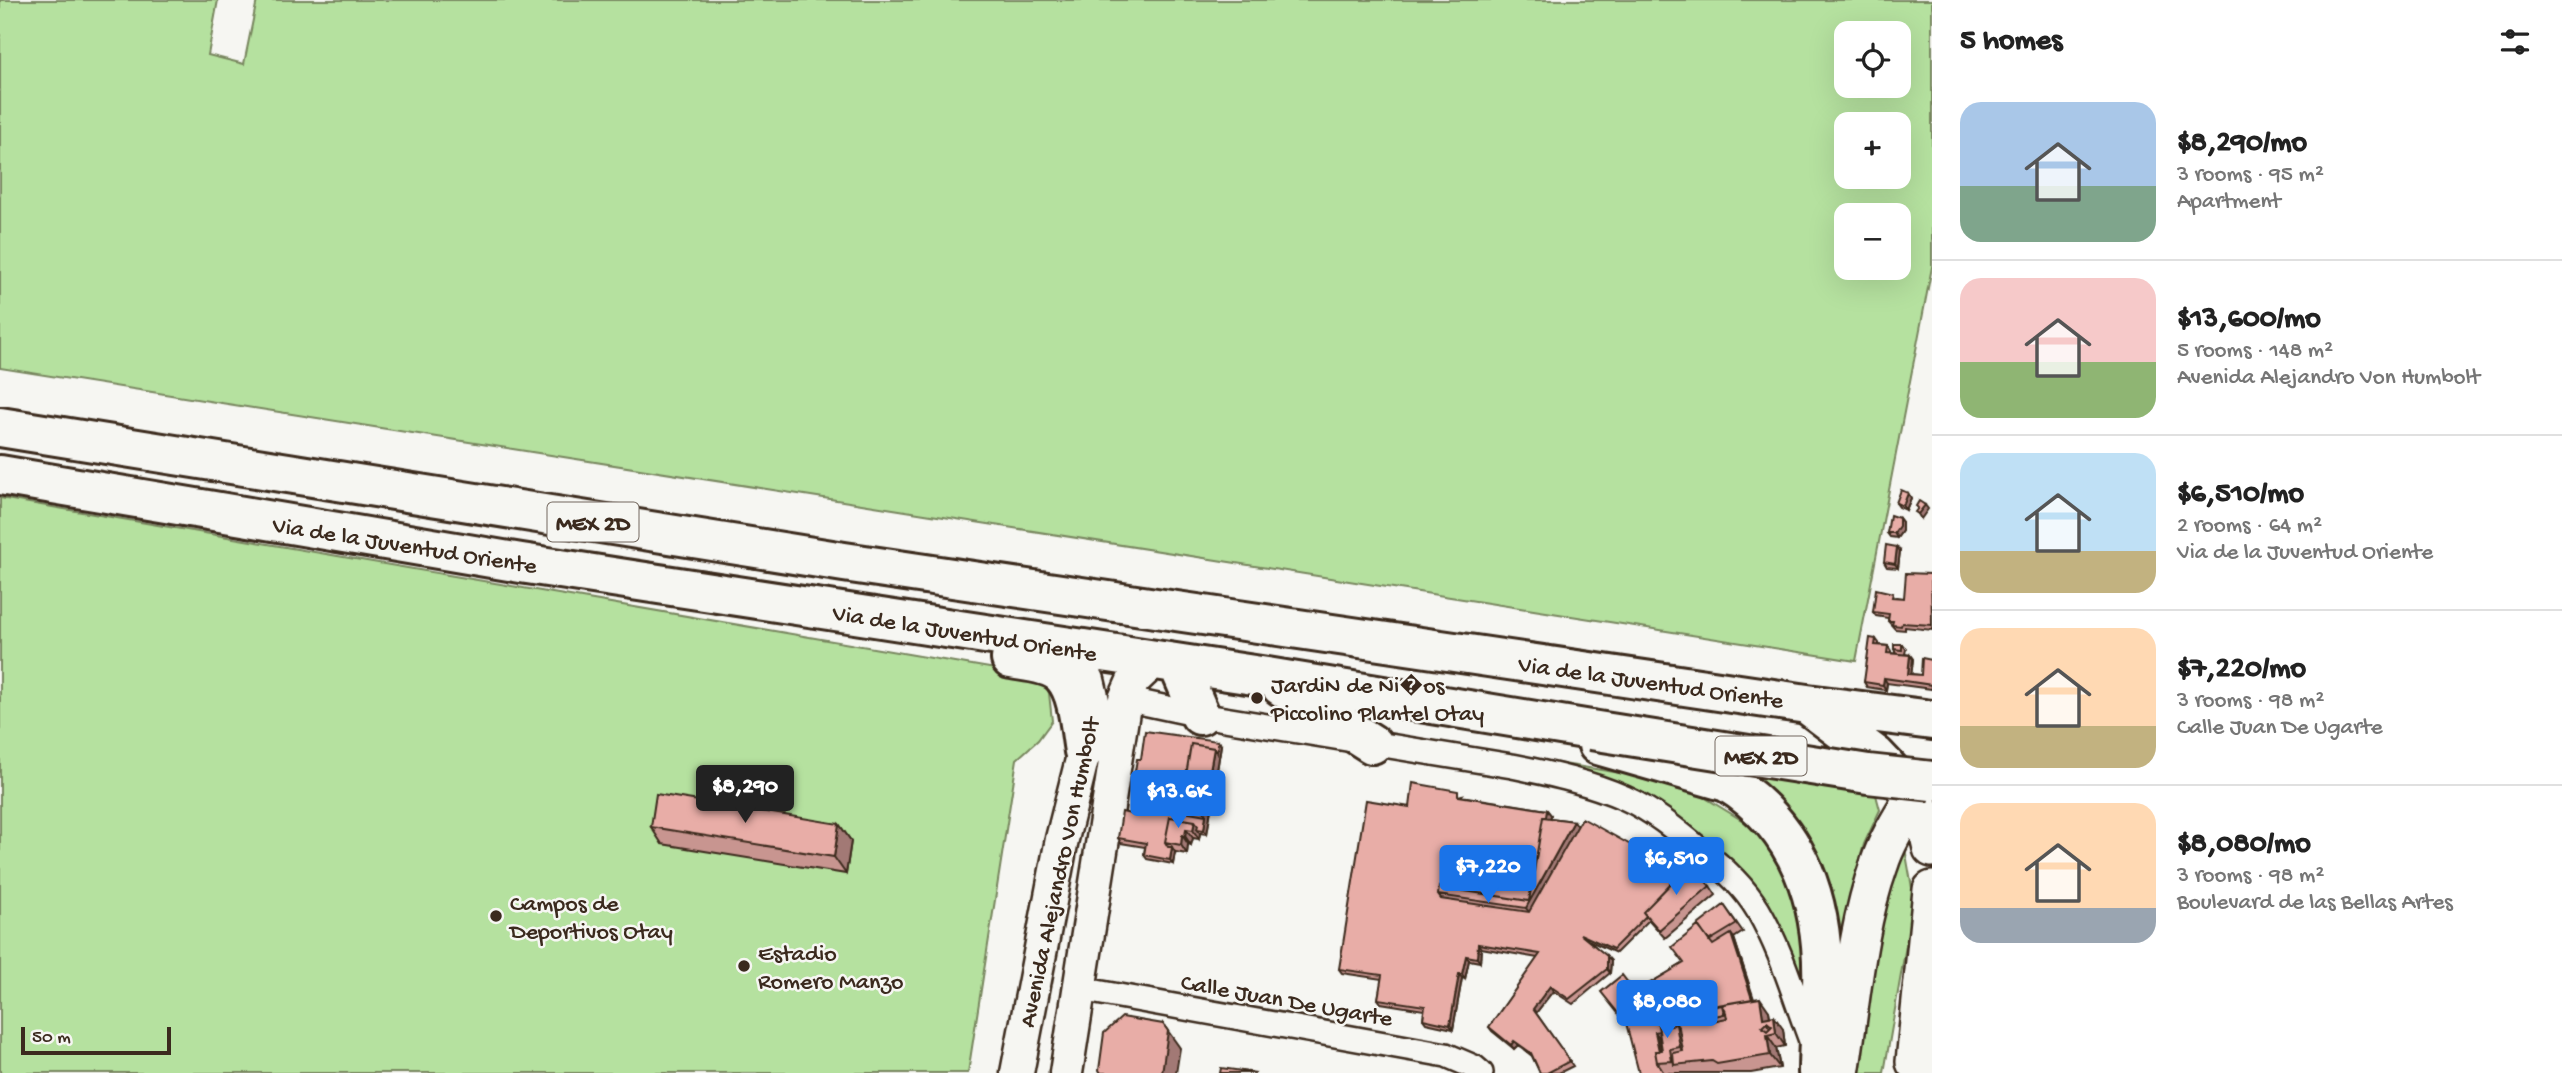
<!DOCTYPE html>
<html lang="en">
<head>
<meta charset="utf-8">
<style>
	body { margin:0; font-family:"Gochi Hand",sans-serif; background:#f6f6f6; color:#222; height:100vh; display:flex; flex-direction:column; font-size:26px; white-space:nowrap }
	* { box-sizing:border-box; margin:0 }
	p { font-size:23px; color:#767676 }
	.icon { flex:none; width:38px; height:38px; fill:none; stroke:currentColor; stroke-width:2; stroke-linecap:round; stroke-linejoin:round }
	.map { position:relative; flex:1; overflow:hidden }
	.sheet { display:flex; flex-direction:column; background:#fff; width:630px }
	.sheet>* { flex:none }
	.tools { position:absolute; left:1834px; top:21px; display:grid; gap:14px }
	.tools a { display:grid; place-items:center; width:77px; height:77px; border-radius:14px; background:#fff; box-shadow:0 7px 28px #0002; font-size:35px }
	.scale { position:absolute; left:21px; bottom:18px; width:150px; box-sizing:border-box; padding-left:7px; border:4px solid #3b2a1e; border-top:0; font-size:19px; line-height:24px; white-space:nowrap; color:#3b2a1e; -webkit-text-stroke:5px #f6f6f2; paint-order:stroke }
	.price { position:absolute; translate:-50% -60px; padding:0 16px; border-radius:7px; background:#1a73e8; color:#fff; font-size:23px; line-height:46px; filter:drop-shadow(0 2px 4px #0008) }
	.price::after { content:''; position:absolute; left:50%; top:42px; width:21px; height:16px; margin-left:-10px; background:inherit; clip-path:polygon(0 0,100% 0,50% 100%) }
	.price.on { background:#222; color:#fff }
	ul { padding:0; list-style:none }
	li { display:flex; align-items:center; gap:21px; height:175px; padding:0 28px }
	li+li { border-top:2px solid #e0e0e0 }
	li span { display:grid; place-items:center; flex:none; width:196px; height:140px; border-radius:21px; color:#555 }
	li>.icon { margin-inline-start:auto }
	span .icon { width:84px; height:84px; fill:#fffc; stroke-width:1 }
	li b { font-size:30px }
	h2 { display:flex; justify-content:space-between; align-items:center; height:84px; padding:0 28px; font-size:30px }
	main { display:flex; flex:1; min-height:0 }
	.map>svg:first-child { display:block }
</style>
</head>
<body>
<main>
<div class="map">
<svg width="1932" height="1073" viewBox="0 0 1932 1073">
	<rect width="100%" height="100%" fill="#f6f6f2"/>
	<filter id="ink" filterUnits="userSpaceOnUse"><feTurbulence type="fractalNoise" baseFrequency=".0143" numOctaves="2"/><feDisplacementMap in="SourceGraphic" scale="14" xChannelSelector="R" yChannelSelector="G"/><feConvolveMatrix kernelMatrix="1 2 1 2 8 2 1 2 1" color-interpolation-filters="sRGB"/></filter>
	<g filter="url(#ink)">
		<path fill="#b5e19f" stroke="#78865e" stroke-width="2" fill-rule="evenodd" d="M0,0H218L208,55L244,64L257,0H1932V267L1856,661L0,368ZM1846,33H1899V86H1846ZM1846,124H1899V177H1846ZM1846,215H1899V268H1846Z
			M0,498L1042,677L1049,693L1052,721L1038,740L1017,759L968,1073H0Z
			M1417,741L1652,778L1694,791L1743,821L1760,836L1772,854L1794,889L1808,974L1794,973L1760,895L1721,851L1663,811Z
			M1700,765L1876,795L1880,810L1864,844L1854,881L1840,957L1831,909Z
			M1904,843L1914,899L1884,1073H1858L1886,893Z"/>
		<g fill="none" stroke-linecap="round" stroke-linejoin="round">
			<g stroke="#3b2a1e" stroke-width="28">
				<path id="street" d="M1125,699L1200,715L1512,766C1550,774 1589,782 1625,798C1652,810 1676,830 1699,849C1722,866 1743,885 1758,910C1782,951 1795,999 1812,1043
					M1080,989L1446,1055L1474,1067L1481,1073"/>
			</g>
			<g stroke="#3b2a1e" stroke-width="37">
				<path id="secondary" d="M1017,1073L1062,839L1091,724L1093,701L1088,680L1078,663L1052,646
					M1066,1073L1125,699L1133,681L1154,661"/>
			</g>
			<g stroke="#3b2a1e" stroke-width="42">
				<path id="primary" d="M1915,1062L1932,890
					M1840,1073C1851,1005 1856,929 1879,865C1887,840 1901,819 1914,797L1926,822L1932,848"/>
			</g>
			<g stroke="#3b2a1e" stroke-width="44">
				<path id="highway" d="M0,427L844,562L1807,704L1932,720
					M0,475L521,563L1267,677L1591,730
					M1011,659C1027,662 1052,663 1063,676C1079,694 1080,729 1084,751
					M1178,664L1200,715
					M1281,686L1372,744
					M1811,707L1876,756L1911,793
					M1598,745L1727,782C1800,827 1825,904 1822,987C1821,1015 1818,1044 1818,1073
					M1922,1073L1932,1025"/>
			</g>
			<use href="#street" stroke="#f6f6f2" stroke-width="23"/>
			<use href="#secondary" stroke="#f6f6f2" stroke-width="32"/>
			<use href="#primary" stroke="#f6f6f2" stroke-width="37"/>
			<use href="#highway" stroke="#f6f6f2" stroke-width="38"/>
			<g stroke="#3b2a1e" stroke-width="44" stroke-linecap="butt">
				<path id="highway-bridge" d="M1591,730L1868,774L1932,781"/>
			</g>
			<use href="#highway-bridge" stroke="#f6f6f2" stroke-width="38"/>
		</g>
		<path fill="#c89590" stroke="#3b2a1e" stroke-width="2" fill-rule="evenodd" d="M1908,493L1911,498L1906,510L1899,507L1896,503Z
			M1899,518L1902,522V531L1897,538L1890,537L1887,533Z
			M1900,551L1898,568L1887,567L1884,562Z
			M1931,574L1932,630L1905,627V630L1895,629L1888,621V618L1876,616L1873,612L1896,597L1904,598Z
			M1876,639L1879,643V645L1888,646L1891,651V653L1896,654L1894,649L1902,644L1906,649L1905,654L1910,655L1913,659L1911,674L1921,675L1932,660V689L1887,683L1886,690L1867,687L1864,682Z
			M1221,745L1207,834L1200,833L1199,839L1193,838L1191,845L1188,844L1187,854L1175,852L1173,864L1147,859L1144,855L1145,847L1121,843L1118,838L1135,815L1138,794L1135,793L1132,789Z
			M1462,795L1461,796L1547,810L1551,815L1550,818L1574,821L1577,826L1666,868L1662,874L1673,881L1710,886L1716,895L1665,938L1649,920L1616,953L1588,940L1611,961L1610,973L1573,1004L1553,991L1536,1013L1573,1066L1559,1073H1540L1532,1056L1518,1045L1514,1049L1492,1031L1489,1027L1538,958L1481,948L1480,962L1469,960L1465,979L1462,978L1453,1029L1426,1023L1423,1019L1424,1010L1381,1003L1378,999L1382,979L1342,973L1339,969L1410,807Z
			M839,824L851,841L846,874L662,844L651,827Z
			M1724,905L1743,932L1734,938L1754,999L1769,1011L1770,1017L1783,1029L1785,1046L1776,1048L1780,1068L1751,1073H1639L1635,992L1684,963ZM1658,1036H1660L1662,1050H1661Z"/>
		<path fill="#a27975" stroke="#3b2a1e" stroke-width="2" d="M1908,493L1911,498L1906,510L1903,506Z
			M1925,505L1928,509L1921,519L1918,514Z
			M1899,518L1902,522V531L1897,538L1894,533Z
			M1897,547L1900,551L1898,568L1895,564Z
			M1910,655L1913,659L1911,678L1908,674Z
			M1884,678L1887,683L1886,690L1883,685Z
			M1218,741L1221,745L1207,834L1204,830L1206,815L1203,810L1214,748Z
			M1547,810L1551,815L1540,883L1574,821L1581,830L1532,916L1526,908Z
			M1195,821L1200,829H1197L1200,833L1199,839L1193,830Z
			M839,824L851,841L846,874L834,857Z
			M1186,829L1193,838L1191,845L1185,836Z
			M1182,835L1188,844L1187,854L1181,845Z
			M1172,847L1175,852L1173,864L1170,860Z
			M1663,863L1666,868L1661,876L1658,871Z
			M1731,934L1734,938L1756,1007L1753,1002Z
			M1478,944L1481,948L1480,962L1477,958Z
			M1466,956L1469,960L1465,979L1462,974Z
			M1607,956L1611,961L1610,973L1607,969Z
			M1459,974L1462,978L1453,1029L1450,1025Z
			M1550,986L1553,991L1536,1013L1533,1009Z
			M1760,998L1769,1011L1772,1031L1763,1018Z
			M1774,1016L1783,1029L1785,1046L1776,1033Z
			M1667,1018L1675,1028L1676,1024L1688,1041L1692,1064L1680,1047L1668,1025Z
			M1163,1024L1180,1048L1176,1073H1162Z
			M1655,1032L1658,1036L1663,1061H1661Z
			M1767,1035L1776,1048L1780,1068L1770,1055Z
			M1514,1041L1518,1045L1514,1049L1511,1045Z"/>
		<path fill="#e8ada7" stroke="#3b2a1e" stroke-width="2" fill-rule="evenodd" d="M1901,490L1908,493L1903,506L1896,503Z
			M1919,501L1925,505L1918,514L1915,512L1918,508L1916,506Z
			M1890,515L1899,518V526L1894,533H1887Z
			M1886,545L1897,547L1895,564L1884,562Z
			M1906,573L1931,574L1932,625L1902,623L1901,626L1892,625L1893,621H1888L1889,614L1873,612L1876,589L1893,593L1892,597L1904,598Z
			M1870,638L1876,639L1875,645L1888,646L1887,653L1910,655L1908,674L1921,675L1922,658L1932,660V685L1884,678L1883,685L1864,682Z
			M1894,644H1902V650L1894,649Z
			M1145,731L1218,741L1217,753L1214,748L1191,744L1181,807L1184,811L1206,815L1204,830L1197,829L1198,825L1195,821L1170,817L1165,842L1168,847H1172L1170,860L1144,855L1146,843L1118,838L1122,812L1135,815L1138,790L1132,789L1137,759H1141Z
			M1191,744L1214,748L1203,810L1181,807Z
			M1413,783L1458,791V796L1547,810L1546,817H1543L1529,901L1439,887L1438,895L1441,899L1529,912L1582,818L1663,863L1658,871L1673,881L1643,912L1646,916L1613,949L1580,934L1607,956V969L1569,999L1550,986L1533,1009L1570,1061L1547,1073H1540L1531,1053L1514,1041L1511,1045L1489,1027L1540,954L1478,944L1477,958L1466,956L1462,974H1459L1450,1025L1423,1019L1425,1006L1378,999L1382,975L1339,969L1366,800L1410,807Z
			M656,794L839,824L834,857L651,827Z
			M1170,817L1195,821L1193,830L1186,829L1185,836L1182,835L1181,845L1165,842Z
			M1543,817L1574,821L1526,908L1438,895L1439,887L1529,901Z
			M1690,864L1710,886L1659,930L1643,912Z
			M1724,905L1737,924L1709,941L1698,925Z
			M1698,926L1713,945L1731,934L1752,999L1707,1007L1704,1012L1676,1017L1677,1021L1670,1022L1667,1018L1657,1019L1659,1031L1655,1032L1659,1051H1655L1657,1062L1664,1073H1639L1626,1023L1601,992L1622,975L1635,992L1684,963L1672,947Z
			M1760,998L1763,1018L1774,1016L1776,1033L1767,1035L1770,1055L1717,1064L1712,1061L1674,1065L1673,1053L1683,1051L1679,1028L1676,1024L1670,1025V1022L1677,1021L1676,1017L1704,1012L1707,1007ZM1722,1005L1725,1009L1727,1018L1712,1021L1710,1017L1708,1008ZM1767,1022L1772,1026L1767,1031L1762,1027Z
			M1722,1005L1724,1014L1710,1017L1708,1008Z
			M1122,1017L1163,1024L1168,1031L1162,1073H1101L1099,1070L1104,1033Z
			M1667,1018L1668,1025L1676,1024L1680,1047L1670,1049L1672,1061L1657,1062L1655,1051L1662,1050L1657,1019Z
			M1221,1068L1256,1073H1220Z"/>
	</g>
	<g fill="#3b2a1e" stroke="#f6f6f2" stroke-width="2.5">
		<circle cx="1257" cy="698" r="7"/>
		<circle cx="496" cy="916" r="7"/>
		<circle cx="744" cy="966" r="7"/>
	</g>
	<g text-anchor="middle" stroke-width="5" stroke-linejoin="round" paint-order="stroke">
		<g fill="#f6f6f2" stroke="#73675e" stroke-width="2">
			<rect x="547.5" y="502.5" width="91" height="39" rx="5"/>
			<rect x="1715.5" y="736.5" width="91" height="39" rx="5"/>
		</g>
		<g font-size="23" font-weight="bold" fill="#3b2a1e">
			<text x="593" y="530">MEX 2D</text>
			<text x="1761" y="764">MEX 2D</text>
		</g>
		<g font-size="24" fill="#3b2a1e" stroke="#f6f6f2">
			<text transform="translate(405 544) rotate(9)" y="8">Via de la Juventud Oriente</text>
			<text transform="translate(965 632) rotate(9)" y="8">Via de la Juventud Oriente</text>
			<text transform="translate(1651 681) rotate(8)" y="8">Via de la Juventud Oriente</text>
			<text transform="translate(1058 872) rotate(-78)" y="8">Avenida Alejandro Von Humbolt</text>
			<text transform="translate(1287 999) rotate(10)" y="8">Calle Juan De Ugarte</text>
		</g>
		<g font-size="24" fill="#3b2a1e" stroke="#f6f6f2" text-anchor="start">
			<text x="1271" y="692">JardiN de Ni�os<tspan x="1271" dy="28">Piccolino Plantel Otay</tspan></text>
			<text x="510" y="910">Campos de<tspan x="510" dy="28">Deportivos Otay</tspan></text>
			<text x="758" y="960">Estadio<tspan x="758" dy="28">Romero Manzo</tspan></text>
		</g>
	</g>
</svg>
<div class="tools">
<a><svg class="icon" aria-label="locate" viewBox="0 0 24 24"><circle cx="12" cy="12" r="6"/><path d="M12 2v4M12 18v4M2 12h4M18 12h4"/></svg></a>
<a>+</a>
<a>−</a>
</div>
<div class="scale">50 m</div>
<b class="price on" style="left:745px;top:825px">$8,290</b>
<b class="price" style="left:1178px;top:830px">$13.6K</b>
<b class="price" style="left:1676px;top:897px">$6,510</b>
<b class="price" style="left:1488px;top:905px">$7,220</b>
<b class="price" style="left:1667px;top:1040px">$8,080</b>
</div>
<section class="sheet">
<h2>5 homes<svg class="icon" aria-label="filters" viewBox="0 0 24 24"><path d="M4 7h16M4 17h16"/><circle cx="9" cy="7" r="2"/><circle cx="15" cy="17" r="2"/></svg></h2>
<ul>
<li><span style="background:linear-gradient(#a9c7e8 60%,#7fa58c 0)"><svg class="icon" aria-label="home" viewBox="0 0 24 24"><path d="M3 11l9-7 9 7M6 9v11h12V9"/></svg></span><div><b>$8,290/mo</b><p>3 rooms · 95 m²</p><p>Apartment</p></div></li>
<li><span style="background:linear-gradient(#f6c9c9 60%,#8fb573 0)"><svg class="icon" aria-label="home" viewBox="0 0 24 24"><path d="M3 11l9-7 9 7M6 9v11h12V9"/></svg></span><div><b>$13,600/mo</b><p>5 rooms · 148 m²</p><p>Avenida Alejandro Von Humbolt</p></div></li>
<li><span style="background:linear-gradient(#bfe0f5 70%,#c2b280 0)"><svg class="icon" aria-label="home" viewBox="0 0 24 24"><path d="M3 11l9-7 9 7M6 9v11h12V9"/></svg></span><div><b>$6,510/mo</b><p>2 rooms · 64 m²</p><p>Via de la Juventud Oriente</p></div></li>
<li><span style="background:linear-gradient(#ffd9b3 70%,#c2b280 0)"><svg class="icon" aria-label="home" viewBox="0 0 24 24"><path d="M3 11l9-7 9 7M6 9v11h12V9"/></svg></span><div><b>$7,220/mo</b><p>3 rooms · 98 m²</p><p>Calle Juan De Ugarte</p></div></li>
<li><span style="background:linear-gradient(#ffd9b3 75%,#9aa5b1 0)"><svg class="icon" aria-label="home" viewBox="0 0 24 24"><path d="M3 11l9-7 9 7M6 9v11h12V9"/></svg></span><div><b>$8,080/mo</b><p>3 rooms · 98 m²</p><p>Boulevard de las Bellas Artes</p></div></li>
</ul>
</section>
</main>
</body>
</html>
